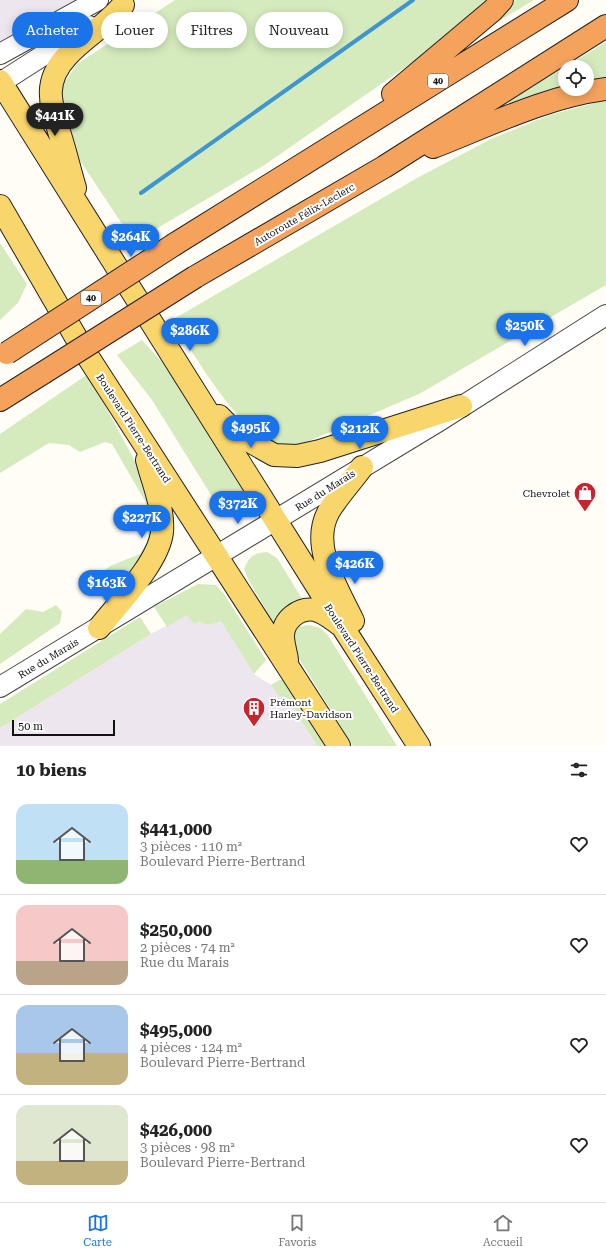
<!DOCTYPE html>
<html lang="fr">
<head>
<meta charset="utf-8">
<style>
	body { margin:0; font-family:"Roboto Serif",serif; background:#f6f6f6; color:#222; height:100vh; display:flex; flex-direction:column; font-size:15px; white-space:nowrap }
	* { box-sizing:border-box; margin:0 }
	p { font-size:13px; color:#767676 }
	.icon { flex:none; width:22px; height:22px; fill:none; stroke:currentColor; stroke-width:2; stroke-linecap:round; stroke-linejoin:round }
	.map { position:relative; height:746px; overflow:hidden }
	.side { display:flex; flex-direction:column; background:#fff; flex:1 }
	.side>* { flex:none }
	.guide { position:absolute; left:12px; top:12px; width:400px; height:36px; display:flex; gap:8px }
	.tools { position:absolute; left:558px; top:60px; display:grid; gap:8px }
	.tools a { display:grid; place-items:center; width:36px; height:36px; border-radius:50%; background:#fff; box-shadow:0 2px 10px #0003; font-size:20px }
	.scale { position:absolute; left:12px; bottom:10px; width:103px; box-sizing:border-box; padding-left:4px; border:2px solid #111; border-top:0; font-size:11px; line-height:14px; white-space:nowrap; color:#111; -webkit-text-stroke:3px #fff; paint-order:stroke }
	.price { position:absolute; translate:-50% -34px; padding:0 9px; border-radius:14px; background:#1a73e8; color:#fff; font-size:13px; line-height:26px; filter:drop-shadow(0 1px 2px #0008) }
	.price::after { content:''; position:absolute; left:50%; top:24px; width:12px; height:9px; margin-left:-6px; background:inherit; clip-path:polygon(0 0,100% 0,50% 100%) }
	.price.on { background:#222; color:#fff }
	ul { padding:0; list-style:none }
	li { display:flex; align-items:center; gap:12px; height:100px; padding:0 16px }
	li+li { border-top:1px solid #e0e0e0 }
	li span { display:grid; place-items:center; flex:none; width:112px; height:80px; border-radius:12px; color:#555 }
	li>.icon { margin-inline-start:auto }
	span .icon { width:48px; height:48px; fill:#fffc; stroke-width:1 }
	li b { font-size:17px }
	h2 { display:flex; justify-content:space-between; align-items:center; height:48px; padding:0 16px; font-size:17px }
	.pill { padding:0 14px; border-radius:18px; background:#fff; box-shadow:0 2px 10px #0003; font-size:14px; line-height:36px }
	.pill.on { background:#1a73e8; color:#fff }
	.tab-bar { display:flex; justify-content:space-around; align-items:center; height:56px; border-top:1px solid #e0e0e0; background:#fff; font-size:11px; color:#767676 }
	.tab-bar a { display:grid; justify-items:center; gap:2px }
	.tab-bar .on { color:#1a73e8 }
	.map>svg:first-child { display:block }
</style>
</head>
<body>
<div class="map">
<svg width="606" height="746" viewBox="0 0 606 746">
	<rect width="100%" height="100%" fill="#fffdf5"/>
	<path fill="#eee6ef" d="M0,0H108L0,55Z
		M187,615L199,622L209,625L221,620L254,674L271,685L277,695L287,698L317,746H0V728L151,634Z"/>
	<path fill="#d5ebbd" d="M175,0H486L476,18L263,166L134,242L79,159L61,112L63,85L77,64Z
		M516,0H534L494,24Z
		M606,42V82L587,84V67H565V89L512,108L509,101Z
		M606,100V285L419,394L302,444C296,444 287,446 281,445C239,436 195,355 172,320L417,178L491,139L550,115Z
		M0,243L27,284L18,303L0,320Z
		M142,340L171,372L245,489C246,501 250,509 239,516L231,514L216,503L152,400L117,355Z
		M88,374L153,495L152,554L106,593L91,591L93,581L110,566L140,554L147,542L149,530L146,503L112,444L105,442L80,452L69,445L49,443L0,473V434Z
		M267,552L277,558L306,605L274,624L248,579L244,569C250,556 253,553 267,552Z
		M198,584L216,585L224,594L266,660L254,674L221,621L209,625L199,622L194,624L187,615L167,627L154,607Z
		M56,605L62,612L60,623L0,664V634L26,609L43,612Z
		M140,617L151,634L0,728V704Z
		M309,625L320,628L327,634L397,746H353L295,652L292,635L297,627Z
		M279,680H288L329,746H317L287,698L277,695L271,685Z"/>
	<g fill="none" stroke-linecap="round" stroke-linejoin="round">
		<path stroke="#3f96cf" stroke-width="4" d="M141,193L413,0"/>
		<g stroke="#444" stroke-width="22">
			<path id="minor" d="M0,54L98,0
				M0,83L89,26
				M0,687L439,421L606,315"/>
		</g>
		<g stroke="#222" stroke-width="24">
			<path id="major" d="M0,81L342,626L419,746
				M75,188C70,171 66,154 61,138C52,107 41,84 67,56C84,37 107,25 123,5
				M0,206L81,346L339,746
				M219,416L237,434L274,455L297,456L320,451L461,406
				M353,621C338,589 309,546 329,511C338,496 352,481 362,467
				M99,628C118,604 159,562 162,532C164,508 153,483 147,460
				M287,660C286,652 283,644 283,636C283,620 299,607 315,610C324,612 332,619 339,624"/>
		</g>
		<g stroke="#222" stroke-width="24">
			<path id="highway" d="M393,94L493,10L502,0
				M433,147C490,125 545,97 606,89
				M175,244L567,0
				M195,277L384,167L606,26
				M0,400L43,373"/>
		</g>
		<use href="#minor" stroke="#fff" stroke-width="20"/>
		<use href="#major" stroke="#f9d66b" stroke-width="22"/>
		<use href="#highway" stroke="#f5a25d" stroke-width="22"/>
		<g stroke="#222" stroke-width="24" stroke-linecap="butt">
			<path id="highway-bridge" d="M7,353L175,244
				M43,373L195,277"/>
		</g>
		<use href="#highway-bridge" stroke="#f5a25d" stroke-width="22"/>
	</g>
	<defs>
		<g id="shop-pin" transform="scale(1.15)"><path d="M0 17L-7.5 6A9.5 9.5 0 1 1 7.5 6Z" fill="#c4262e" stroke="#fff"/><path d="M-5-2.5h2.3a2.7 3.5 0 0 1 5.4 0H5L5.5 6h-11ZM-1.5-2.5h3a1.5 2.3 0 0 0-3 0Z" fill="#fff"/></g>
		<g id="building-pin" transform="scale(1.15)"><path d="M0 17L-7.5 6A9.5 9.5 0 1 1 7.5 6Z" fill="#c4262e" stroke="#fff"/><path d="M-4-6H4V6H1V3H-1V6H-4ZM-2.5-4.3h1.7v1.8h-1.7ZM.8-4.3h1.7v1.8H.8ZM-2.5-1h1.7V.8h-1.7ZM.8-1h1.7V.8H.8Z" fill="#fff"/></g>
	</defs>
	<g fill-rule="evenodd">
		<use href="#shop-pin" x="585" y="493"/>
		<use href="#building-pin" x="254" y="708"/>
	</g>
	<g text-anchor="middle" stroke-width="4" stroke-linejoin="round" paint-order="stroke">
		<g fill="#fff" stroke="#585858" stroke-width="1">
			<rect x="428" y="74" width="20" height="14" rx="3"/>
			<rect x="81" y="291" width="20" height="14" rx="3"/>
		</g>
		<g font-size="9" font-weight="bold" fill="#111">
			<text x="438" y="84">40</text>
			<text x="91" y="301">40</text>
		</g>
		<g font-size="10" fill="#111" stroke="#fff">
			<text transform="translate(304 214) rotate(-30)" y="4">Autoroute Félix-Leclerc</text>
			<text transform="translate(134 428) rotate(57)" y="4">Boulevard Pierre-Bertrand</text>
			<text transform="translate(325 490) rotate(-32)" y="4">Rue du Marais</text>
			<text transform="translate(48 658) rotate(-31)" y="4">Rue du Marais</text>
			<text transform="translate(362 658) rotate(57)" y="4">Boulevard Pierre-Bertrand</text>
		</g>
		<g font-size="10" fill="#111" stroke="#fff" text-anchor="end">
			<text x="570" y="497">Chevrolet</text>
			<text x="270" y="706" text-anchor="start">Prémont<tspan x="270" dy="12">Harley-Davidson</tspan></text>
		</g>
	</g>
</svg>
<div class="tools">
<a><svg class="icon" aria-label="locate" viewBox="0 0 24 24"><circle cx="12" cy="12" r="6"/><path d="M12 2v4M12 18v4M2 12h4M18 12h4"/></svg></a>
</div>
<div class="scale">50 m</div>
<b class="price on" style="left:55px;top:137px">$441K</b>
<b class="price" style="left:131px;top:258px">$264K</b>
<b class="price" style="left:525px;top:347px">$250K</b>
<b class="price" style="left:190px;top:352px">$286K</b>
<b class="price" style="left:251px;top:449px">$495K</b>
<b class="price" style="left:360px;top:450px">$212K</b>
<b class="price" style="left:238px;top:525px">$372K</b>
<b class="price" style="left:142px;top:539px">$227K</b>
<b class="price" style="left:355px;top:585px">$426K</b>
<b class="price" style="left:107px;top:604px">$163K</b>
<div class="guide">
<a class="pill on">Acheter</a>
<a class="pill">Louer</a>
<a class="pill">Filtres</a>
<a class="pill">Nouveau</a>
</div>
</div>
<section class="side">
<h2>10 biens<svg class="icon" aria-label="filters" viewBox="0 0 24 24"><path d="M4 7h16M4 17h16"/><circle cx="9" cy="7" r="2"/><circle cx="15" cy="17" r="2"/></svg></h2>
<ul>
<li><span style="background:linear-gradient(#bfe0f5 70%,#8fb573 0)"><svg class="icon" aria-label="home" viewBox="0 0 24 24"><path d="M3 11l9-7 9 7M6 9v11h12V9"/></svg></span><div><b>$441,000</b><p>3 pièces · 110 m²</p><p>Boulevard Pierre-Bertrand</p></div><svg class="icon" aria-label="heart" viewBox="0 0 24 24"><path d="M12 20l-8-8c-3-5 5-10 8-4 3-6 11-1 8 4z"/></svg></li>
<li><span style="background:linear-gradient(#f6c9c9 70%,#b9a48a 0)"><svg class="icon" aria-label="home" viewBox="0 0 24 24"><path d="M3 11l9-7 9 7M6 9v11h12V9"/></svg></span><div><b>$250,000</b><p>2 pièces · 74 m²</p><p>Rue du Marais</p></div><svg class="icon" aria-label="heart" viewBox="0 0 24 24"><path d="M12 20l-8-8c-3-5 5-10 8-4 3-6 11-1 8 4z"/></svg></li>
<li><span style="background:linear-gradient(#a9c7e8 60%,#c2b280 0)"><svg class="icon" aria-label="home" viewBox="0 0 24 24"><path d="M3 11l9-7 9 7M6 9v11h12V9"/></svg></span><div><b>$495,000</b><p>4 pièces · 124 m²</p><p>Boulevard Pierre-Bertrand</p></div><svg class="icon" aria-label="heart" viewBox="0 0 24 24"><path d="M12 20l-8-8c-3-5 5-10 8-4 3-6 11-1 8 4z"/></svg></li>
<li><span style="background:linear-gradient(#dfe7d0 70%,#c2b280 0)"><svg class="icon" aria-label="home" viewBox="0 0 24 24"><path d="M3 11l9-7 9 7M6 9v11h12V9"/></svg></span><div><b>$426,000</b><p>3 pièces · 98 m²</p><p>Boulevard Pierre-Bertrand</p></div><svg class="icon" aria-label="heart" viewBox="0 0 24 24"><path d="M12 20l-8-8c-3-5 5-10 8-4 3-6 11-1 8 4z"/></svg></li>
</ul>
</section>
<nav class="tab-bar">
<a class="on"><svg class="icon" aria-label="map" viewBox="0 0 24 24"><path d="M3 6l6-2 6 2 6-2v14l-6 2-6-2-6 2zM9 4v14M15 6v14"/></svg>Carte</a>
<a><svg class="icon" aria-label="saved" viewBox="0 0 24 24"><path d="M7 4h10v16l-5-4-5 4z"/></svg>Favoris</a>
<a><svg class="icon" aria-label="home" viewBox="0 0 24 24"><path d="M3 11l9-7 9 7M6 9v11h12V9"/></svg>Accueil</a>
</nav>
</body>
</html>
